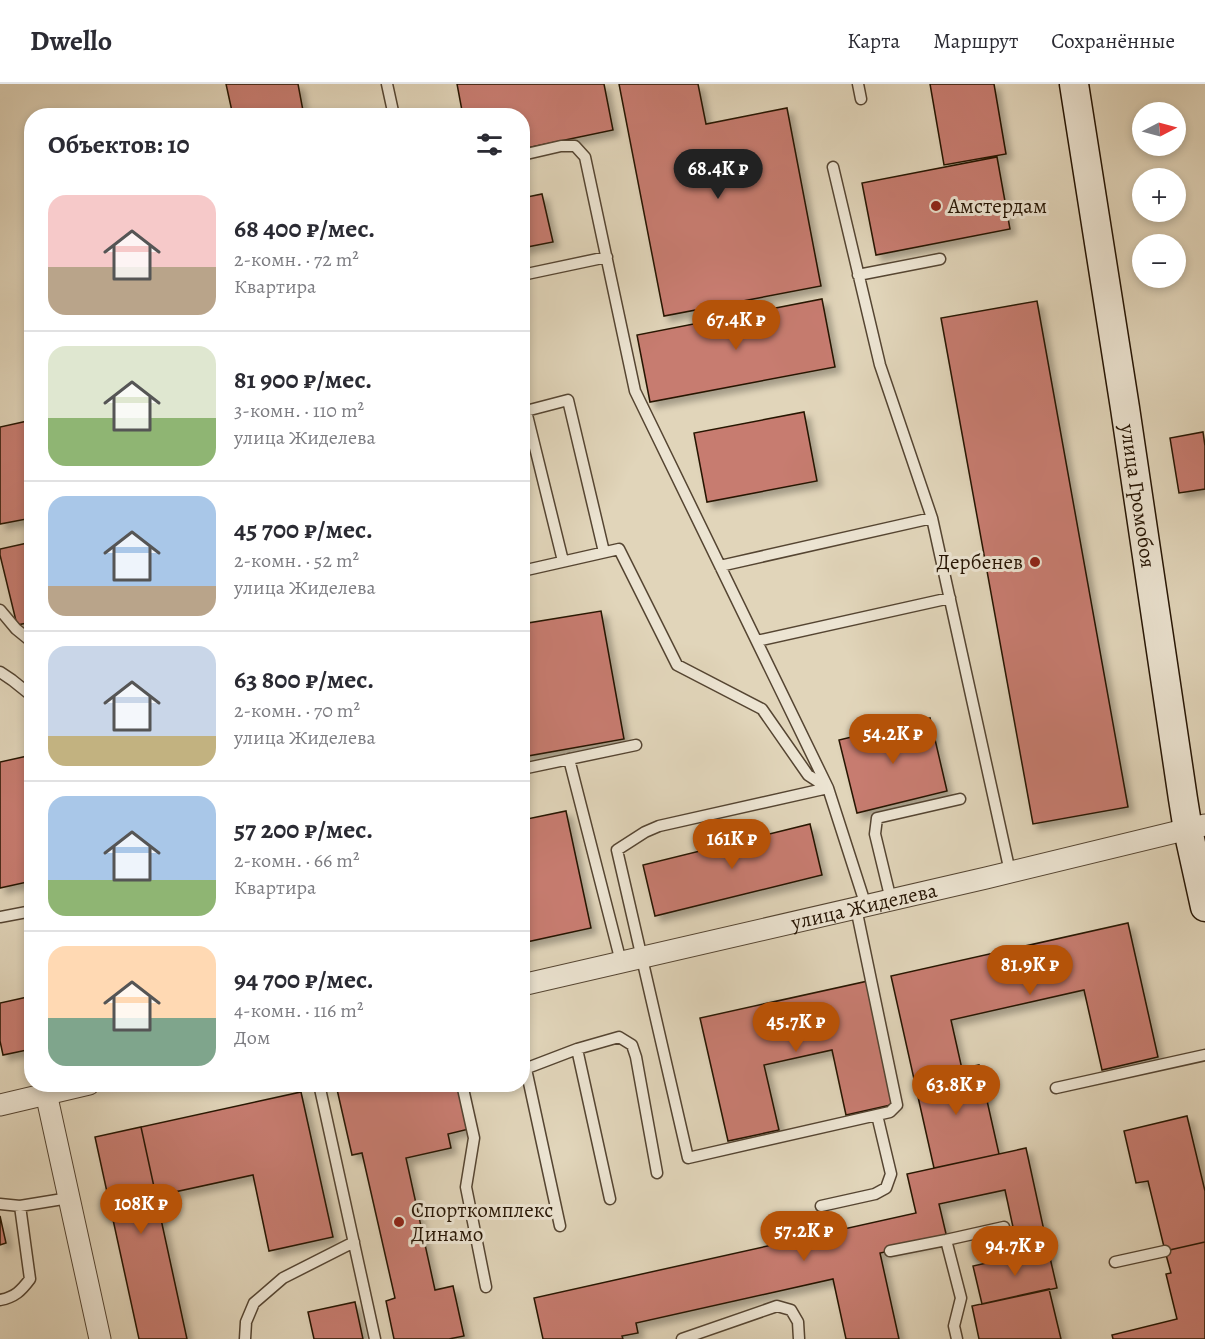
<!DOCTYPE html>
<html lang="ru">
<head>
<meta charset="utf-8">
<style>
	body { margin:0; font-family:Alegreya,serif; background:#f2f2f3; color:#2b2b33; height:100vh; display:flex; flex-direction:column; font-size:22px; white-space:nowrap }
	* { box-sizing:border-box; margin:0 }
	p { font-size:20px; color:#7c7c81 }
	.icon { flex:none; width:33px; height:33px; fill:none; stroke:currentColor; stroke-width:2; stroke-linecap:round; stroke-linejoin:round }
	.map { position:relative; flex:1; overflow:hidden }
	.sheet { position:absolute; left:24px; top:24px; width:506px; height:984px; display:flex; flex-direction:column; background:#fff; border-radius:24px; box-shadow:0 3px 9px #0003 }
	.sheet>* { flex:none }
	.needle { width:39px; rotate:84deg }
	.tools { position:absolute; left:1132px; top:18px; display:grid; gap:12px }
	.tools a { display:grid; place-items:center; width:54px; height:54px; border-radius:50%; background:#fff; box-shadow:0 3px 9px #0003; font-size:30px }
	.price { position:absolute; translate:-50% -51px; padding:0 14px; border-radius:21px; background:#b45309; color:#fff; font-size:20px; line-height:39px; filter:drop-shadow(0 2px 3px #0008) }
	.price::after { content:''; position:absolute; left:50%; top:36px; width:18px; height:14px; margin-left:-9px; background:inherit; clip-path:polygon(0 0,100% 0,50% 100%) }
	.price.on { background:#222; color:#fff }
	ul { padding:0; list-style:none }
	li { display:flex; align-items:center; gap:18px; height:150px; padding:0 24px }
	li+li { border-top:2px solid #e1e1e2 }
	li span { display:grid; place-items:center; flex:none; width:168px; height:120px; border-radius:18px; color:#555 }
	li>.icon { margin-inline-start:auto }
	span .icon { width:72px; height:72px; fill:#fffc; stroke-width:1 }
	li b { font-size:26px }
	h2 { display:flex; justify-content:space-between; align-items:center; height:72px; padding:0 24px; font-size:26px }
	header { display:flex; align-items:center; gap:36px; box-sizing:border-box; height:84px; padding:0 30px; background:#fff; border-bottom:2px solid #e1e1e2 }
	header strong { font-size:28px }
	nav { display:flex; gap:33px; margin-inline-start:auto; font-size:21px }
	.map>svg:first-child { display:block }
</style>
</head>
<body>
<header>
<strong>Dwello</strong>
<nav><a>Карта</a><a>Маршрут</a><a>Сохранённые</a></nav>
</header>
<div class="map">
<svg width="1205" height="1255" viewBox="0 0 1205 1255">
	<defs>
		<filter id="shadow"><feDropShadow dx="5.5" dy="5.5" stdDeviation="3" flood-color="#0004"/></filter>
	</defs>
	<rect width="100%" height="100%" fill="#e1d5ba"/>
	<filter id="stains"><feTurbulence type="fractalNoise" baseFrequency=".00333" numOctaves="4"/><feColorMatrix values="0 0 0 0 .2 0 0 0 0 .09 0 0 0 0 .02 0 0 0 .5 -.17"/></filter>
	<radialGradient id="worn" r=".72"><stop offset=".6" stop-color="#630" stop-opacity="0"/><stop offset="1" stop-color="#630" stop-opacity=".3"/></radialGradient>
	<path fill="#c77b6f" stroke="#261504" stroke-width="1.5" filter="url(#shadow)" d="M226,0H298L304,32H233Z
		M457,0H604L613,46L522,65V32H463Z
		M619,0H698L706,40L787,24L821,202L664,232Z
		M930,0H994L1006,70L944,81Z
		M997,73L1010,145L876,171L862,99Z
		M542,110L553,158L522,164V114Z
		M822,215L835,283L650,318L637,251Z
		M1037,217L1128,723L1033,740L941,234Z
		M804,328L817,397L707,418L694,349Z
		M32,336V434L0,440V343Z
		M1203,348L1205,362V405L1179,409L1170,354Z
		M32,458V538L17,541L0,471V465Z
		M601,527L624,655L522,673V540Z
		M930,634L947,707L857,729L839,656Z
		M32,671V797L0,804V678Z
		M566,727L591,844L522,859V736Z
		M810,740L822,791L655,832L643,781Z
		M1128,839L1158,973L1102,986L1084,906L951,936L962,985L914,995L891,892Z
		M868,897L895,1020L846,1031L832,966L764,981L779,1046L728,1057L700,934Z
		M32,912V965L3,971L0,957V919Z
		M979,981L999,1070L934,1084L914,995Z
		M341,1000H460L469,1045L448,1050L451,1064L406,1074L435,1206L453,1202L464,1252L449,1255H394L386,1217L395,1214L362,1069L352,1071L336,1001Z
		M301,1008L333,1153L269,1167L253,1091L156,1112L141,1043Z
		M1187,1032L1205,1107V1158L1165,1167L1148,1097L1136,1099L1124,1047Z
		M141,1043L187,1255H139L95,1053Z
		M1026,1064L1048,1165L1019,1171L1005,1106L939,1120L947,1154L880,1169L899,1255H846L833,1195L636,1239L638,1249L622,1252L623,1255H543L534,1214L916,1129L907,1090Z
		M0,1132L6,1159L0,1161Z
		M1205,1158V1255H1113L1112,1251L1177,1235L1166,1190L1171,1189L1165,1167Z
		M1048,1165L1057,1204L982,1220L973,1182Z
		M1049,1205L1061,1255H979L972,1222Z
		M355,1218L363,1255H314L308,1228Z"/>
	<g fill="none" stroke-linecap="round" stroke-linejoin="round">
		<g stroke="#554532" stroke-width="13">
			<path id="service" d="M387,0L394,32
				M858,0L861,15
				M522,71L561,62H575L585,73L635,307L828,704L866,822
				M833,83L880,281L932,434L1010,788
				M522,191L607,173
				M858,191L940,175
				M526,327L563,477
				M522,328L568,316L604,468
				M720,482L932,434
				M522,487L619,465L677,581L762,625L808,691L828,704L659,742L645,748L617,766L688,1074L890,1028L897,1021L856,824
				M0,526L16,545L32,558
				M757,557L950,514
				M0,588L12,596L32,612
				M569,675L621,878
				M522,685L636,661
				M891,816L875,750L877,734L960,715
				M0,833L32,827
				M577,965L610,1115
				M526,985L560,1142
				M522,986L577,965L619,953L632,961L636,973L657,1089
				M319,1000L375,1255
				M462,1000L474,1054L466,1103L486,1203
				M1056,1004L1205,971
				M0,1120L20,1122L69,1114
				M821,1122L875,1110L886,1104L891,1090L877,1031
				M946,1156L961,1214L954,1242L957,1255
				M890,1167L946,1156L1004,1143
				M1115,1178L1165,1167
				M0,1216C15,1213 21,1207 30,1195L20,1122
				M245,1255L246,1238L254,1219L283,1194L354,1158
				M682,1255L777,1222L791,1226L798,1238L799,1255"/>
		</g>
		<g stroke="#554532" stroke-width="23">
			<g id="minor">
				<path id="s1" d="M522,901L986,794L1205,741"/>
				<path d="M46,1009L100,1255"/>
				<path d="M0,1021L89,1000"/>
			</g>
		</g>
		<g stroke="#261504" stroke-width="31">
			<g id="secondary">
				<path id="s2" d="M1074,0L1125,324L1183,715L1188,746L1205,823"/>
			</g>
		</g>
		<use href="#service" stroke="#ece4d2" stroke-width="10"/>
		<use href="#minor" stroke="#ece4d2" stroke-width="21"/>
		<use href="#secondary" stroke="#ece4d2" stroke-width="28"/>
	</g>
	<g fill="#8f2418" stroke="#ece4d2" stroke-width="2">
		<circle cx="936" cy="122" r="6"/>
		<circle cx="1035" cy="478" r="6"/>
		<circle cx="399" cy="1138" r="6"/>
	</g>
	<g text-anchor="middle" stroke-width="6" stroke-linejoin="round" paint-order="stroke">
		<g font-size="21" fill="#261504" stroke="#ece4d2" text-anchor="start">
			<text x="948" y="129">Амстердам</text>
			<text x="1023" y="485" text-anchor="end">Дербенев</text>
			<text x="411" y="1133">Спорткомплекс<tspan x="411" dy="24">Динамо</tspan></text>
		</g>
		<g font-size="21" fill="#261504" stroke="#ece4d2">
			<text dy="7" stroke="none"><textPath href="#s2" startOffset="417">улица Громобоя</textPath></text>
			<text dy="7" stroke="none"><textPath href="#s1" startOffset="351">улица Жиделева</textPath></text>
		</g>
	</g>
	<rect width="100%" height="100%" filter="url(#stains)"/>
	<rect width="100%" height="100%" fill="url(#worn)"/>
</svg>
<div class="tools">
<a><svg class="needle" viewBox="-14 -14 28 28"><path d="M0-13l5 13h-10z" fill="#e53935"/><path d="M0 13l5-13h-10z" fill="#7c7c81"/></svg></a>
<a>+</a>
<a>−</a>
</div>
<b class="price on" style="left:718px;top:116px">68.4K ₽</b>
<b class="price" style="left:736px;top:267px">67.4K ₽</b>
<b class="price" style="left:893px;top:681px">54.2K ₽</b>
<b class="price" style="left:732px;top:786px">161K ₽</b>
<b class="price" style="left:1030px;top:912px">81.9K ₽</b>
<b class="price" style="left:796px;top:969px">45.7K ₽</b>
<b class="price" style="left:956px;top:1032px">63.8K ₽</b>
<b class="price" style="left:141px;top:1151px">108K ₽</b>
<b class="price" style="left:804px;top:1178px">57.2K ₽</b>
<b class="price" style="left:1015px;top:1193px">94.7K ₽</b>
<section class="sheet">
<h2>Объектов: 10<svg class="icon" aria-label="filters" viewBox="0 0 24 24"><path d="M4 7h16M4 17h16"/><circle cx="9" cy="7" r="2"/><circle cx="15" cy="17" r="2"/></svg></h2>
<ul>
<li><span style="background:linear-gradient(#f6c9c9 60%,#b9a48a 0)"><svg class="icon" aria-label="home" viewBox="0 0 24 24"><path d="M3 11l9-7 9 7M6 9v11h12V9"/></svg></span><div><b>68 400 ₽/мес.</b><p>2-комн. · 72 m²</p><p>Квартира</p></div></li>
<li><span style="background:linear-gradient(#dfe7d0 60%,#8fb573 0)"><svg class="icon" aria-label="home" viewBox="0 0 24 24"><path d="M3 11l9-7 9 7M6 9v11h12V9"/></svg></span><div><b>81 900 ₽/мес.</b><p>3-комн. · 110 m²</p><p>улица Жиделева</p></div></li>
<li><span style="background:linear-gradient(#a9c7e8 75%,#b9a48a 0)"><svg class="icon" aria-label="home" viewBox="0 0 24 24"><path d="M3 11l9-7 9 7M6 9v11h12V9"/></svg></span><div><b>45 700 ₽/мес.</b><p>2-комн. · 52 m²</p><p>улица Жиделева</p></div></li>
<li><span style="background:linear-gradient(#c9d6e8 75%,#c2b280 0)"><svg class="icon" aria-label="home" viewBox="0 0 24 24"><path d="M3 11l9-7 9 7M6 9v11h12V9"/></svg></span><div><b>63 800 ₽/мес.</b><p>2-комн. · 70 m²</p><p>улица Жиделева</p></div></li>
<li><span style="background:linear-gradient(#a9c7e8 70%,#8fb573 0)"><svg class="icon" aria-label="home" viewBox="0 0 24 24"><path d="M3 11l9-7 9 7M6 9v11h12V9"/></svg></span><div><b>57 200 ₽/мес.</b><p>2-комн. · 66 m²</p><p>Квартира</p></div></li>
<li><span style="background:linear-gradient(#ffd9b3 60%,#7fa58c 0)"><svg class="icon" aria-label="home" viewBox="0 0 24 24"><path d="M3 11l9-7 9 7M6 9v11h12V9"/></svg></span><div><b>94 700 ₽/мес.</b><p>4-комн. · 116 m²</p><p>Дом</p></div></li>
</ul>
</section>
</div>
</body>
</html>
